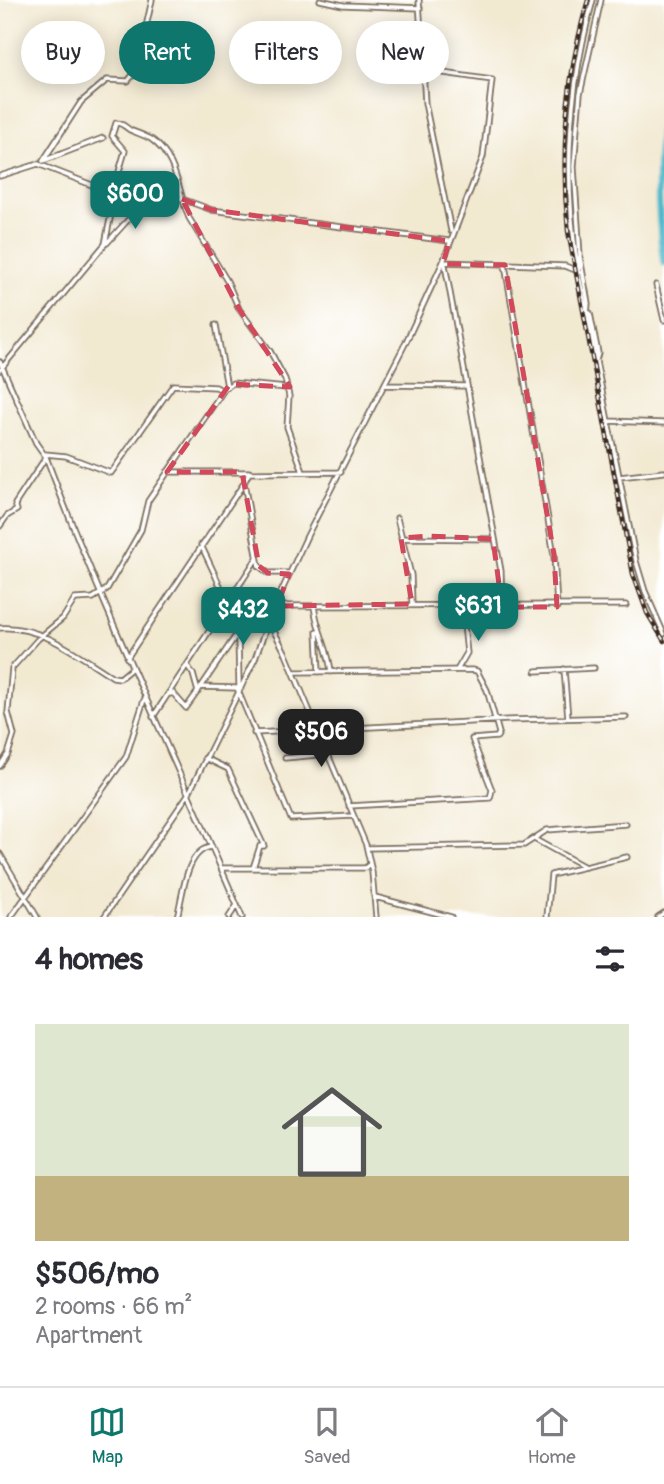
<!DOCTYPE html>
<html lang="en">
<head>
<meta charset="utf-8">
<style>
	body { margin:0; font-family:Pangolin,sans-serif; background:#f7f7f7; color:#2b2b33; height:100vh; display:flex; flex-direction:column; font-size:26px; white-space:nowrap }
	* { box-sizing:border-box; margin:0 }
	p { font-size:23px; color:#7c7c81 }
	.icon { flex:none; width:38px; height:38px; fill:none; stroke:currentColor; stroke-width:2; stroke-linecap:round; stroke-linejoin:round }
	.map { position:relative; height:917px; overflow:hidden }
	.panel { display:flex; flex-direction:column; background:#fff; flex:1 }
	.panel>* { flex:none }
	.top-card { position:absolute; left:21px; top:21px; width:623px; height:63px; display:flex; gap:14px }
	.price { position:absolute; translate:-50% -60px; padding:0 16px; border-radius:14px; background:#0f766e; color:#fff; font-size:23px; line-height:46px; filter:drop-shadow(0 2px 4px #0008) }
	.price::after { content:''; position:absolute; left:50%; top:42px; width:21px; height:16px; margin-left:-10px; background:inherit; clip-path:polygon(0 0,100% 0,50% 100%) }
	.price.active { background:#222; color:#fff }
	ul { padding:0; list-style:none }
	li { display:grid; align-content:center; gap:14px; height:371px; padding:0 35px }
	li span { display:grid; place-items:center; height:217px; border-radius:0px; color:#555 }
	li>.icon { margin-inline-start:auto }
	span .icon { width:126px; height:126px; fill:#fffc; stroke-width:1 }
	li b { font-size:30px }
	h2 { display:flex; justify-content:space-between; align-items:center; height:84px; padding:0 35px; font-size:30px }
	.chip { padding:0 24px; border-radius:32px; background:#fff; box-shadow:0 4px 18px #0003; font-size:24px; line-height:63px }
	.chip.active { background:#0f766e; color:#fff }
	.menu { display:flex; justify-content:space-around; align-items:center; height:98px; border-top:2px solid #e1e1e2; background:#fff; font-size:19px; color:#7c7c81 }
	.menu a { display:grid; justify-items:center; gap:4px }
	.menu .active { color:#0f766e }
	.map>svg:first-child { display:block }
</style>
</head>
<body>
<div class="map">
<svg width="664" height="917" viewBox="0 0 664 917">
	<rect width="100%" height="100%" fill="#fff"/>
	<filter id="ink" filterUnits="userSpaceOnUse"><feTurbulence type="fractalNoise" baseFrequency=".0143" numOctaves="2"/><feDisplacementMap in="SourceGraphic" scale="14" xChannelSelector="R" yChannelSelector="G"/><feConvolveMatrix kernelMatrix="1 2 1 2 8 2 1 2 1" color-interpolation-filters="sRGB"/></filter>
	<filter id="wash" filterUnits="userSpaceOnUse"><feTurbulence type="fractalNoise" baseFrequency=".00686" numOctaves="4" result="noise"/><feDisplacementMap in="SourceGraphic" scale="28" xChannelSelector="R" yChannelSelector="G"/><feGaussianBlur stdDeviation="1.57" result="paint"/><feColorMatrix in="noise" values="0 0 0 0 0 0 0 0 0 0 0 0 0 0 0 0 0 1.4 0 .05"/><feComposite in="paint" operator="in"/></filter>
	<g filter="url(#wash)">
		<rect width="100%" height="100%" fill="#f2e9d1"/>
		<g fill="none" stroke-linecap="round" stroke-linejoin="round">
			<path stroke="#4db7cb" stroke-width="4.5" d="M659,145L664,143"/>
			<path stroke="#4db7cb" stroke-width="7" d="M664,105C656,158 657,210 664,263"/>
		</g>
	</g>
	<g filter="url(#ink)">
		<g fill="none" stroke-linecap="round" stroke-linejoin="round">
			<g stroke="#7b6d5d" stroke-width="7">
				<path id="minor" d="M320,0L343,5L420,8
					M419,0L425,103L451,231
					M43,161L81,102L107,80L128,81L136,71L152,0
					M43,161L103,138
					M0,176L38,164L115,194L105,244L0,370
					M107,243L146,200
					M580,257L588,303L587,317
					M443,262L565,266L578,271L580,255L574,167L577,128L580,94L601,0
					M577,262C563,174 569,87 593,0
					M445,265L501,571L502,607
					M505,265L554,555L557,607
					M578,271L636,561L645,591L664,634
					M656,285L664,320
					M590,313L598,353L596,360
					M216,325L227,387
					M0,362L36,443L46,457C104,613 177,763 242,917
					M385,385L467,386
					M608,421L664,423
					M45,454L66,456L111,473L173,385L216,387L223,391
					M167,472H249
					M303,472L287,427L289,396L285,379L270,351L239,309L227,281L189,218C178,191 177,157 151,139C144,135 137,133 130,130C125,127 123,123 116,123L112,136L125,151L114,189L115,194L122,197L182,199L212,210L449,241
					M619,477L664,472
					M397,518L411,575L412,604
					M0,526L7,516L17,510L15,504L46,457
					M401,538L493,539
					M201,545L225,596L244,622
					M290,573H268L259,566L244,483L249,473L341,472
					M277,606L626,605
					M314,606C317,631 329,649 331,672
					M269,622L285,652L366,845L372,872L376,917
					M0,628C41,625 79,656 113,677L120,678L131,669
					M317,632L319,672
					M238,634L239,686
					M127,658L244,483
					M187,665L193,674L198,692
					M564,669L568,718
					M457,670L467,653L462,606
					M536,671L594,668
					M294,672L472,670L477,671L487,690L499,733L497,737L472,739L492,790L490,798L349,806
					M201,687L262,597H280
					M170,694L173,693L186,708L201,687L237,688L291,819L353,816
					M153,717L257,558
					M254,733L508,720L626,717
					M205,758L228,769L264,846H260L253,868
					M285,758L328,754
					M0,766L8,754L14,735L8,712L12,668L38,639L63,618L75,599L93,598L107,589L141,530L148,501L225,388L233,383L287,388
					M534,839L585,867
					M367,848L524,845L547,830L626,824
					M0,854L37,917
					M222,868H365L369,865
					M375,897L451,917
					M11,917L126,757L144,700
					M104,917L189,793L255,659L271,614L307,536L405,344L443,262L483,157L492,80L423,70
					M177,917C183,897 185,849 212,847
					M229,917L237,905
					M547,917L551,875L627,857
					M658,917L664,913"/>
			</g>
			<use href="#minor" stroke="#fff" stroke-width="3.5"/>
			<g stroke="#3b2a1e" stroke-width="4.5">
				<path id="rail" d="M588,0C566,76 560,153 568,231L633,574L647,613L664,641"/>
			</g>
			<use href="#rail" stroke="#fff" stroke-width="2" stroke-dasharray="5" stroke-linecap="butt"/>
		</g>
	</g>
	<path fill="none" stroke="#d1495b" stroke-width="5" stroke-dasharray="14 9" stroke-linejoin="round" d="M182,199L212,210L449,241L443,264L505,265L554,555L557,607H502L493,539L428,536L401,538L412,604L277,606L289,574L268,573L259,566L242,472H167L230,384L290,387L239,309Z"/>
</svg>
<b class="price" style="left:135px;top:231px">$600</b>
<b class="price" style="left:478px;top:643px">$631</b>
<b class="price" style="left:243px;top:647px">$432</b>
<b class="price active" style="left:321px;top:769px">$506</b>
<div class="top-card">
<a class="chip">Buy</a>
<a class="chip active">Rent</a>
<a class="chip">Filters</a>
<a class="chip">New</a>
</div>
</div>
<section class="panel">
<h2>4 homes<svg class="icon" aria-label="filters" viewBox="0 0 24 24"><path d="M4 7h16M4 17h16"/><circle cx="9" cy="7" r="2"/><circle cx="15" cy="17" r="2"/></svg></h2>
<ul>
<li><span style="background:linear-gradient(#dfe7d0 70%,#c2b280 0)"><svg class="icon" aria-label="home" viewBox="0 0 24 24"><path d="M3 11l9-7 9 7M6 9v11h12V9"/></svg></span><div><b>$506/mo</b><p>2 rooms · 66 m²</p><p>Apartment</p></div></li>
</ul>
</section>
<nav class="menu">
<a class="active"><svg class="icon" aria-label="map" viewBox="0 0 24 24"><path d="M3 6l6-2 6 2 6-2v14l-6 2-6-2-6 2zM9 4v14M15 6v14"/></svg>Map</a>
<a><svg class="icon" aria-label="saved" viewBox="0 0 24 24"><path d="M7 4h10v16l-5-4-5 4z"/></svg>Saved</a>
<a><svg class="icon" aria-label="home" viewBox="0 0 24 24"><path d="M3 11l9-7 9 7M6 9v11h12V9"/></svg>Home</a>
</nav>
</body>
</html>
